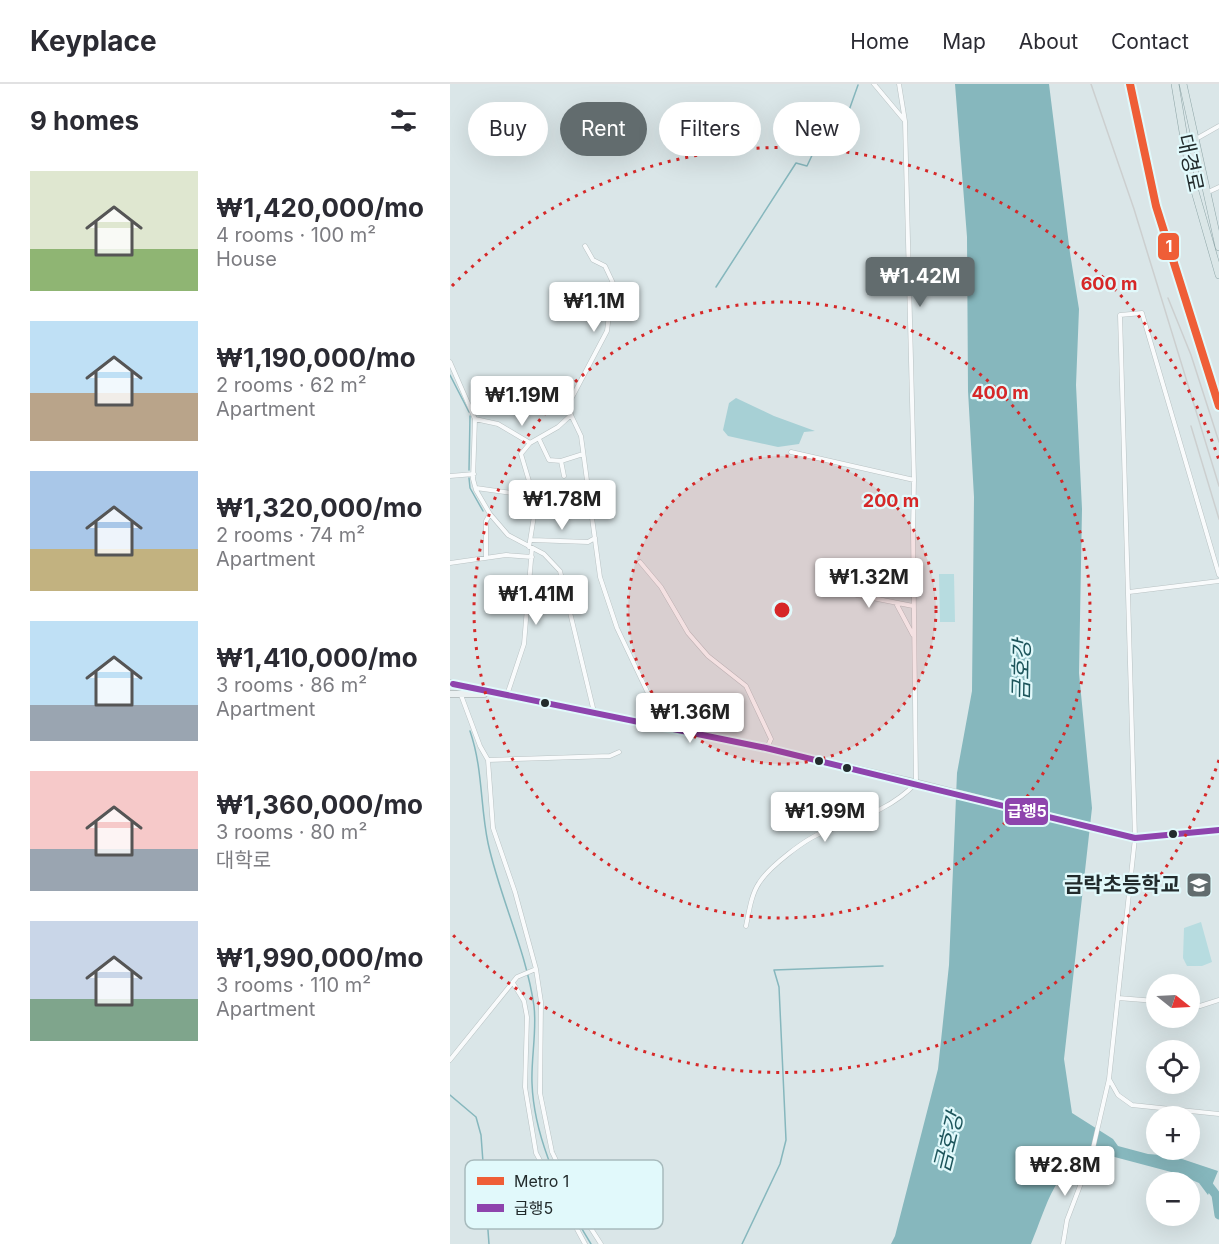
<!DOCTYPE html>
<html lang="en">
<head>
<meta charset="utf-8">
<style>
	body { margin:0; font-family:Inter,"Noto Sans KR",sans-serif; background:#f2f2f3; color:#2b2b33; height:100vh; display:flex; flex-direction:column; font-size:22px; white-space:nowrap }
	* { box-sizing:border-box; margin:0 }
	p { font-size:20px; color:#7c7c81 }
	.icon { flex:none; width:33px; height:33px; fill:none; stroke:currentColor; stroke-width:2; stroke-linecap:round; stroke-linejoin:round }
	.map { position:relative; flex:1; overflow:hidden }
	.details { display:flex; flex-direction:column; background:#fff; width:450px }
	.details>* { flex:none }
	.guide { position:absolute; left:18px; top:18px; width:570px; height:54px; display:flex; gap:12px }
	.needle { width:39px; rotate:108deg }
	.buttons { position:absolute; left:696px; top:890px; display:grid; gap:12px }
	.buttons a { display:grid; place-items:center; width:54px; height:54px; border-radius:50%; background:#fff; box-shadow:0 6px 24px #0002; font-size:30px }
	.price { position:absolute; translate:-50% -51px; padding:0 14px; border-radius:6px; background:#fff; color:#222; font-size:20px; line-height:39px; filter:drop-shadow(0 2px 3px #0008) }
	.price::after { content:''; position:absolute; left:50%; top:36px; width:18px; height:14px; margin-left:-9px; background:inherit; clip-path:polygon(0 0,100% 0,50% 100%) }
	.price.active { background:#626c6e; color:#fff }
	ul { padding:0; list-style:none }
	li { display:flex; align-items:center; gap:18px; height:150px; padding:0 30px }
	li span { display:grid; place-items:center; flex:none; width:168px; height:120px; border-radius:0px; color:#555 }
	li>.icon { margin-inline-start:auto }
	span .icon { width:72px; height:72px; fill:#fffc; stroke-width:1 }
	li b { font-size:26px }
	h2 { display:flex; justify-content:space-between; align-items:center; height:72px; padding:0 30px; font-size:26px }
	.chip { padding:0 21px; border-radius:27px; background:#fff; box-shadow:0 6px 24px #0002; font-size:21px; line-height:54px }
	.chip.active { background:#626c6e; color:#fff }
	header { display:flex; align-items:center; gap:36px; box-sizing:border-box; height:84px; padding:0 30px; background:#fff; border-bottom:2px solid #e1e1e2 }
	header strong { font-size:28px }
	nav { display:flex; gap:33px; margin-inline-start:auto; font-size:21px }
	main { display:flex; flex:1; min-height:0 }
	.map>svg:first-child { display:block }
</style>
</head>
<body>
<header>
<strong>Keyplace</strong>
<nav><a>Home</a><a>Map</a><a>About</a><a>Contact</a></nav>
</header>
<main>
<section class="details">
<h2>9 homes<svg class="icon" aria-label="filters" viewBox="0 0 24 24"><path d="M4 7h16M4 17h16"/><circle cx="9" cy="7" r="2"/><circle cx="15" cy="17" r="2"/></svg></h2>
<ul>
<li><span style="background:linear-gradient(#dfe7d0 65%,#8fb573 0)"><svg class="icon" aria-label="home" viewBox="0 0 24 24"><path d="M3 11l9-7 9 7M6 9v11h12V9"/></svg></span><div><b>₩1,420,000/mo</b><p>4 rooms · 100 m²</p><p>House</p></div></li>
<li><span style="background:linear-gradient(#bfe0f5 60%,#b9a48a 0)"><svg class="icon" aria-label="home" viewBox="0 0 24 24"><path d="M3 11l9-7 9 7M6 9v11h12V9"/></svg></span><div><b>₩1,190,000/mo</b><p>2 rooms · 62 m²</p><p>Apartment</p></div></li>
<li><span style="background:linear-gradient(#a9c7e8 65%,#c2b280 0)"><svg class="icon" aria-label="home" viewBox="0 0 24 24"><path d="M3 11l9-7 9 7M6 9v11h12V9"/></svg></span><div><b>₩1,320,000/mo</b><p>2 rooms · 74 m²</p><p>Apartment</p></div></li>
<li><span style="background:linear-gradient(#bfe0f5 70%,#9aa5b1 0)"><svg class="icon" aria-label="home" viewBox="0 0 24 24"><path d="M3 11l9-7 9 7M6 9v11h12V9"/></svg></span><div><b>₩1,410,000/mo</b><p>3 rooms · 86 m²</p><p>Apartment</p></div></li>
<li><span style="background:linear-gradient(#f6c9c9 65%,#9aa5b1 0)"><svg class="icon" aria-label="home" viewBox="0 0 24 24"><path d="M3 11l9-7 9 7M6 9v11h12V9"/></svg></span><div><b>₩1,360,000/mo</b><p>3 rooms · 80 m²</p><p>대학로</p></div></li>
<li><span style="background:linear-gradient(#c9d6e8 65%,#7fa58c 0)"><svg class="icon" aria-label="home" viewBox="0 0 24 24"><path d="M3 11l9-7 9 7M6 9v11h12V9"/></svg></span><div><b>₩1,990,000/mo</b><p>3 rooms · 110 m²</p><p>Apartment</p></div></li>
</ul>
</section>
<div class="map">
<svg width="769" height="1160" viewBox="0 0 769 1160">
	<rect width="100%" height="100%" fill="#dae6e8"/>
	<path fill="#b7dce0" d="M489,490H504L505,538H490Z
		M751,838L762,878L752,882H737L733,874L734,844Z"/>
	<path fill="#a7d0d5" d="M286,314L324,332L365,347L354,348L349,360L328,363L278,352L273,346L279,319Z"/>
	<path fill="#86b7bd" d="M505,0H599L620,169L629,225L626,301L632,425L629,589L642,724L614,975L622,1029L663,1055L668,1062L698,1070L723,1072L768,1087L758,1111L749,1099L725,1089L657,1071L648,1064C604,1083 598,1119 581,1160H441L445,1152L488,985L499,881L507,689L522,607L524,413L518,307L517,153Z"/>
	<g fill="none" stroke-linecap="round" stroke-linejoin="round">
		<path stroke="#86b7bd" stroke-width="1.5" d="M266,203L346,79L357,82L381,31L384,28L397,32L408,1
			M0,291L19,328
			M19,386L20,332
			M19,394L20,404L33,427
			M20,647C33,685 30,721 38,759C50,814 76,866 84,922C87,947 81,974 82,999C84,1056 112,1113 141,1160
			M0,1011L26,1033L31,1051L39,1160
			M37,1115L109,1102
			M292,1160L330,1080L336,1056L329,903L324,886L433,882"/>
		<path stroke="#86b7bd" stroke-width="9" d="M753,1094L766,1111L769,1131"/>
		<g stroke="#b9c2c3" stroke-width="5">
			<path id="minor" d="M424,0L455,37L464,396
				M449,0L455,37
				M746,55L769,42
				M756,109L769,103
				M135,162L143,176L155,182L163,199L157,247L119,319L121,331L131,352L150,493L167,544L205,624L206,641
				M0,278L25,335L23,395L26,406L40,430L58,451L94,470L110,487L144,628
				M25,335L48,340L80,359L108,343L121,331
				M89,355L99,376L111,377L133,370
				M111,377L114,392
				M0,392L24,390
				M79,401L97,399
				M26,404L62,409L77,405
				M84,432L105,427L108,435L142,428
				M82,456L138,458L145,454
				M79,463L84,432L77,405L79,397L71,370L80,359
				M36,473V437L40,430
				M190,478L211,503L238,549L258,572L296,602L321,655L317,664
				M0,479L56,471L82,473
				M769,491L692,229L670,231L685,754L659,995L668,1011L682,1021L769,1030
				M377,505L463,522
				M679,508L769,497
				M447,521L463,551
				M11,611L30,662L38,676L43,744L65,808L86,885L91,918L90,1009L102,1068L133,1132L151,1160
				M57,611L74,560L82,464
				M38,676L160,672L169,668
				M296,842C299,828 301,811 309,799C319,783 356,754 374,748C407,735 441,726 466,699L463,445L464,396L341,368
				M63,899L74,917L77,933L75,1003L86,1069L135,1160
				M668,914L706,917
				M740,921L750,922L769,916
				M0,976L67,893L86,885
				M613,1160L617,1136L641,1073L659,995"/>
		</g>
		<g stroke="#b9c2c3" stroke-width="8">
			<path id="secondary" d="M0,599L316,664L466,699L685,754L769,746
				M0,610H34"/>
		</g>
		<g stroke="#8ea5a7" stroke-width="8">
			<path id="primary" d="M725,0L740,90L769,191
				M733,0L769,163"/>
		</g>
		<use href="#minor" stroke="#f9fbfc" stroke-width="4"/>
		<use href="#secondary" stroke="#eaf0f1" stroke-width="6"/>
		<use href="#primary" stroke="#dae6e7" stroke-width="7"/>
		<path stroke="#cccfcf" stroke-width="1.5" d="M641,0L684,125L769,402
			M718,214L741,271L769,358
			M741,342L769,435"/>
		<g stroke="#e1f9fb" stroke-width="10">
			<path id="bus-1" d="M3,600L316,664L685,754L769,746"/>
		</g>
		<use href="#bus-1" stroke="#8e44ad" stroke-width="6"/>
		<g stroke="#e1f9fb" stroke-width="12">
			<path id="metro-1" d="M680,0L706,122L769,322"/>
		</g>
		<use href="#metro-1" stroke="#ef5e37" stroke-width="8"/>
	</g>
	<circle cx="332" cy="526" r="154" fill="#d62828" fill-opacity=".12"/>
	<g fill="none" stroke="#d62828" stroke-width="3" stroke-dasharray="3 6">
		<circle cx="332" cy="526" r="154"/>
		<circle cx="332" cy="526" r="308"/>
		<path d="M769 676A462 462 0 0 1 2 850M2 202A462 462 0 0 1 769 376"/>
	</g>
	<defs>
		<g id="school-square" transform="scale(1.35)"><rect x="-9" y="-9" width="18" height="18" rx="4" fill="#626c6e" stroke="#e1f9fb"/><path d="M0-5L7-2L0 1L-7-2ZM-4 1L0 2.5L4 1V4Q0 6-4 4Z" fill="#fff"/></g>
	</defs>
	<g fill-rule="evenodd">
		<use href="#school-square" x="749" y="801"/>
	</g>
	<g fill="#222b2c" stroke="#e1f9fb" stroke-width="2">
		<circle cx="95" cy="619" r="5"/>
		<circle cx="369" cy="677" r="5"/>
		<circle cx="397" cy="684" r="5"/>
		<circle cx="723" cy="750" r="5"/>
	</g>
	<g text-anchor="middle" stroke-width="4.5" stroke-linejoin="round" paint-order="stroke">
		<g font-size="21" fill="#222b2c" stroke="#e1f9fb">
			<text transform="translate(740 79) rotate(78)" y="7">대경로</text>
		</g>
		<g font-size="21" font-weight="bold" fill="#222b2c" stroke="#e1f9fb" text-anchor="end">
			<text x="730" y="808">금락초등학교</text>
		</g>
		<g font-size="22" font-style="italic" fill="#1d555b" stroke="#e1f9fb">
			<text transform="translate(571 586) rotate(-89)" y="8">금호강</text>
			<text transform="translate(498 1058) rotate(-76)" y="8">금호강</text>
		</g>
	</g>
	<rect x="15" y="1076" width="198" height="69" rx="9" fill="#e1f9fb" stroke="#a8bbbd" stroke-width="1.5"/>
	<rect x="27" y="1093" width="27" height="8" fill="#ef5e37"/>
	<rect x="27" y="1120" width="27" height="8" fill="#8e44ad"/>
	<g font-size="16" fill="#222b2c">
		<text x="64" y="1103">Metro 1</text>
		<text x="64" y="1130">급행5</text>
	</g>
	<circle cx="332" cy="526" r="9" fill="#d62828" stroke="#e1f9fb" stroke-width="3"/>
	<g font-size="18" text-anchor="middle" font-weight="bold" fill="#d62828" stroke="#e1f9fb" stroke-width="4.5" stroke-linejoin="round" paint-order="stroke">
		<text x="659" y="206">600 m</text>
		<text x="550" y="315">400 m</text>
		<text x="441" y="423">200 m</text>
	</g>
	<g stroke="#e1f9fb" stroke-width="2">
		<rect x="707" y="148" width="23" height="29" rx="6" fill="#ef5e37"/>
		<rect x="554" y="713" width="45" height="29" rx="6" fill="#8e44ad"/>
	</g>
	<g font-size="16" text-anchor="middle" font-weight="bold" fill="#fff">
		<text x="719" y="168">1</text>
		<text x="577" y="733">급행5</text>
	</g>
</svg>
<div class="buttons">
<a><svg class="needle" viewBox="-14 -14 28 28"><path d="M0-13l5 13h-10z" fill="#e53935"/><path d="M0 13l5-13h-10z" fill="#7c7c81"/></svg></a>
<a><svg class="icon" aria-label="locate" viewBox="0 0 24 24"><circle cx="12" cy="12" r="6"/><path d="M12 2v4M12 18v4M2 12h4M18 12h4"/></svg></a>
<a>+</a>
<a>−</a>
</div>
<b class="price active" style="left:470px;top:224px">₩1.42M</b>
<b class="price" style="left:144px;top:249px">₩1.1M</b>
<b class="price" style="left:72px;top:343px">₩1.19M</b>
<b class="price" style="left:112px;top:447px">₩1.78M</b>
<b class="price" style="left:419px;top:525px">₩1.32M</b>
<b class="price" style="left:86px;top:542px">₩1.41M</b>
<b class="price" style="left:240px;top:660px">₩1.36M</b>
<b class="price" style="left:375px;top:759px">₩1.99M</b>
<b class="price" style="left:615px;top:1113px">₩2.8M</b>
<div class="guide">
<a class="chip">Buy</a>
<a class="chip active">Rent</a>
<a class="chip">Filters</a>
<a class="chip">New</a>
</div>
</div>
</main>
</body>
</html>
